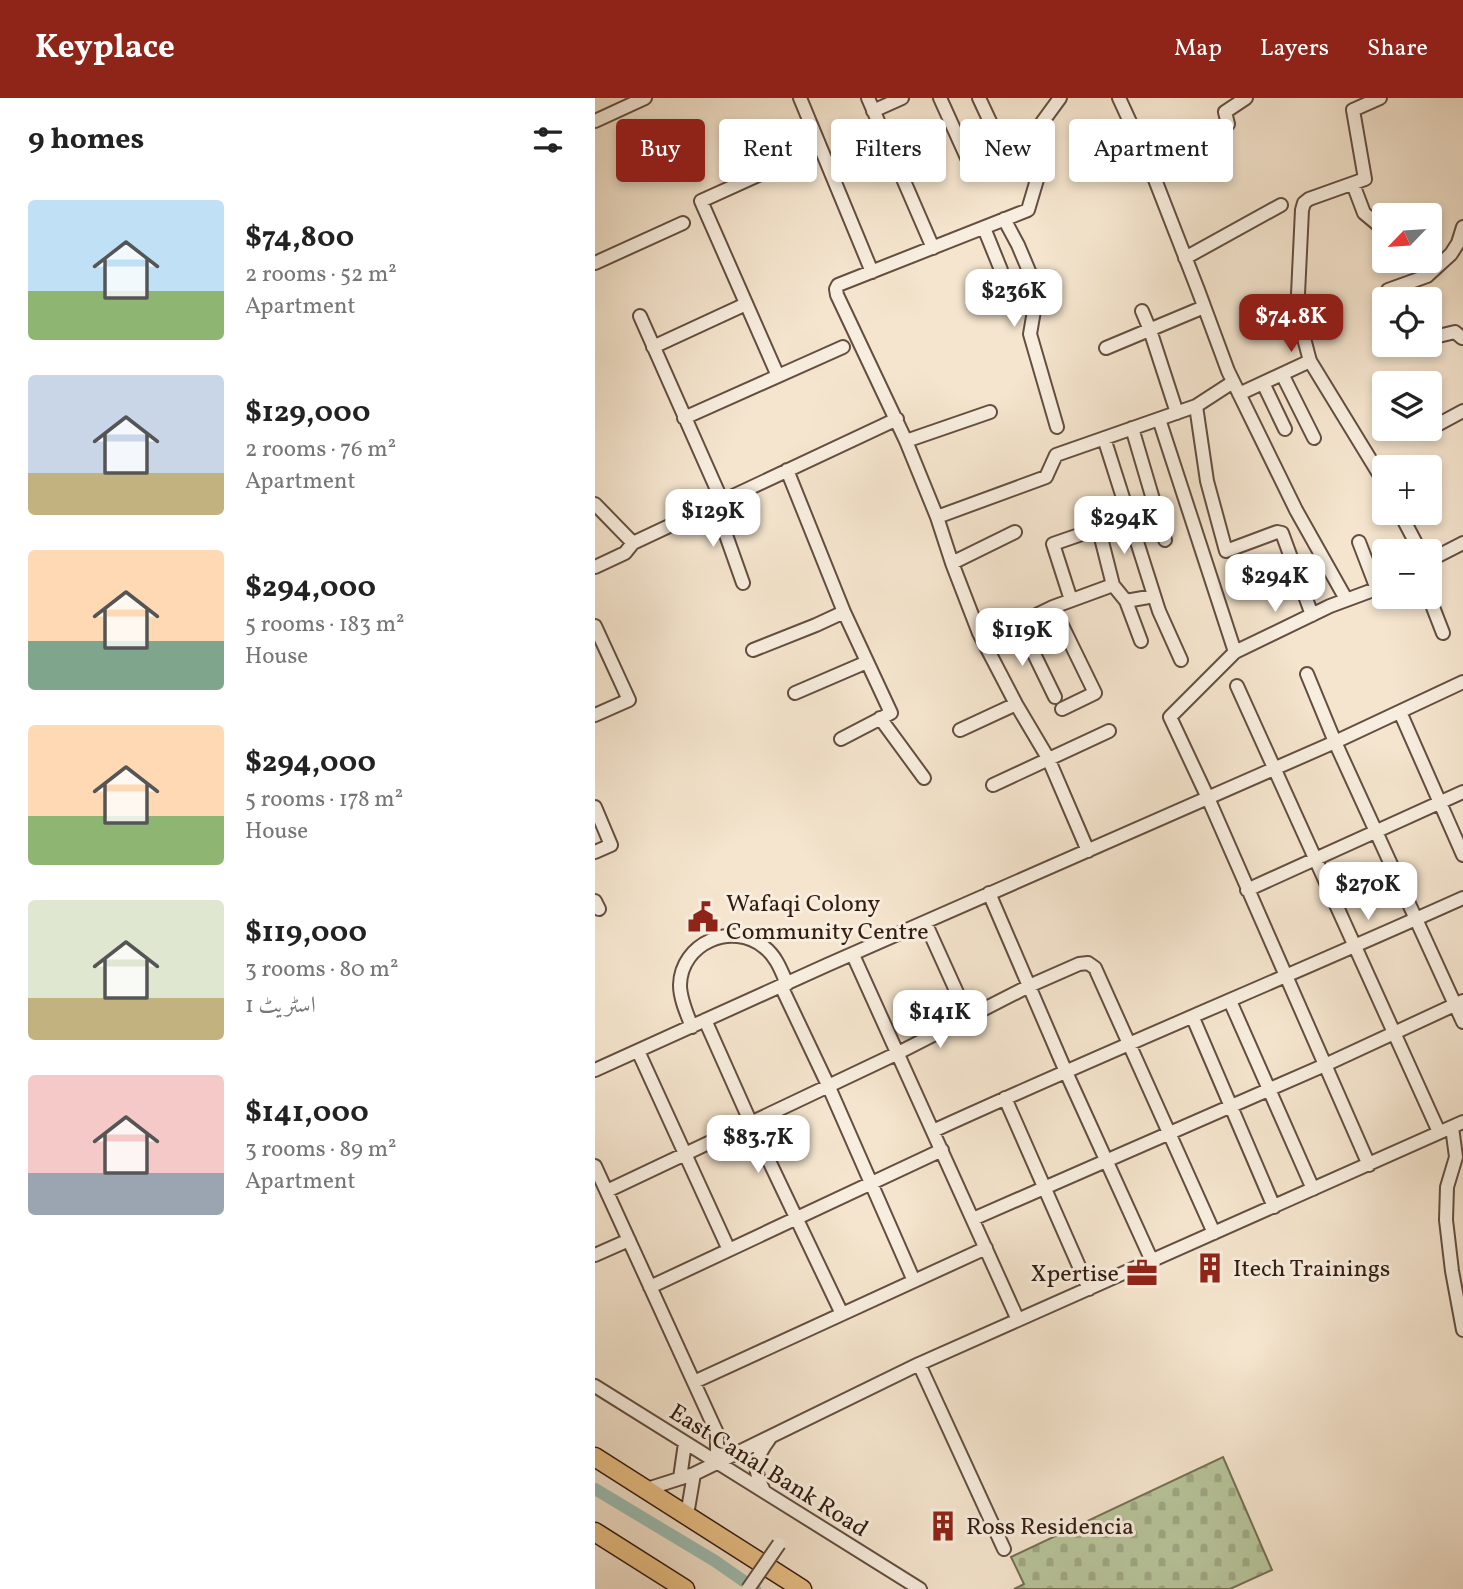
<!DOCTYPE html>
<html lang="en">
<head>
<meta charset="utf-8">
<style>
	body { margin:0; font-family:Vollkorn,Amiri,serif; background:#f2f2f2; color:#222; height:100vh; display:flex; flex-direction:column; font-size:26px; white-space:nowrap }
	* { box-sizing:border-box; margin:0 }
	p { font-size:23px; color:#767676 }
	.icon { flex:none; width:38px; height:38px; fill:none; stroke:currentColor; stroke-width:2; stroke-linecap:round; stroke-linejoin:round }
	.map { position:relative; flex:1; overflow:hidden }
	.sheet { display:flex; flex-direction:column; background:#fff; width:595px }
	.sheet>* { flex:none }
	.guide { position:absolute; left:21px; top:21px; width:665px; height:63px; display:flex; gap:14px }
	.needle { width:46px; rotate:245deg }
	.fabs { position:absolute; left:777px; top:105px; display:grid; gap:14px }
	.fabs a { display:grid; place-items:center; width:70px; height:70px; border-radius:7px; background:#fff; box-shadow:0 4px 10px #0003; font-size:35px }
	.price { position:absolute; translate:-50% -60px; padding:0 16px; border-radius:14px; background:#fff; color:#222; font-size:23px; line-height:46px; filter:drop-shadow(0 2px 4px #0008) }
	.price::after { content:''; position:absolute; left:50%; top:42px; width:21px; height:16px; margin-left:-10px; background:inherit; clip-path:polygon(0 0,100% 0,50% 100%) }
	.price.on { background:#8f2418; color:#fff }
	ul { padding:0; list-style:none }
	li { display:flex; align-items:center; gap:21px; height:175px; padding:0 28px }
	li span { display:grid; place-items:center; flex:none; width:196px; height:140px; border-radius:7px; color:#555 }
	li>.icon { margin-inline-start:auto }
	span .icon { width:84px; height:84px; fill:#fffc; stroke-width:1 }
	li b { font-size:30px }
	h2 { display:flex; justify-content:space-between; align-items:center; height:84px; padding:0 28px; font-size:30px }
	.pill { padding:0 24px; border-radius:7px; background:#fff; box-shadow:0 4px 10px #0003; font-size:24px; line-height:63px }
	.pill.on { background:#8f2418; color:#fff }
	header { display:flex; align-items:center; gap:42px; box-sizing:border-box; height:98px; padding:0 35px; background:#8f2418; color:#fff }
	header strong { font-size:33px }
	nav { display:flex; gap:38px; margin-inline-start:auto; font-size:24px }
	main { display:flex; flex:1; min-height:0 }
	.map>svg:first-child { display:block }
</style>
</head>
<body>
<header>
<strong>Keyplace</strong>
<nav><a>Map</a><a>Layers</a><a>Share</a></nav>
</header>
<main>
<section class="sheet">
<h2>9 homes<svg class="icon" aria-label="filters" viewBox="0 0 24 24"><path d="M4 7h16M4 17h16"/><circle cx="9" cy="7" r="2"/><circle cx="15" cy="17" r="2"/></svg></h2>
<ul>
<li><span style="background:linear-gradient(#bfe0f5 65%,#8fb573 0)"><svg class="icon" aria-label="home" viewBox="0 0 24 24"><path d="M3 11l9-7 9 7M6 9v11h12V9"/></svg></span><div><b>$74,800</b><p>2 rooms · 52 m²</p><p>Apartment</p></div></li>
<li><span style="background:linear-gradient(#c9d6e8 70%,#c2b280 0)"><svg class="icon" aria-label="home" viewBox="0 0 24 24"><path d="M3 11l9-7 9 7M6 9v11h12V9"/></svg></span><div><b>$129,000</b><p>2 rooms · 76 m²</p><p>Apartment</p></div></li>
<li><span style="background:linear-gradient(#ffd9b3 65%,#7fa58c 0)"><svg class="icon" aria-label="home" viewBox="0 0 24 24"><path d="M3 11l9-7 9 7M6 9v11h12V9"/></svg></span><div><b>$294,000</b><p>5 rooms · 183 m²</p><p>House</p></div></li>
<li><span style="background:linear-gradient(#ffd9b3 65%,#8fb573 0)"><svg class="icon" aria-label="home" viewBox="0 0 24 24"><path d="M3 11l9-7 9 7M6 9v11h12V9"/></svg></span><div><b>$294,000</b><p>5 rooms · 178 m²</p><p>House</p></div></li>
<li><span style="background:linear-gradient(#dfe7d0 70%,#c2b280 0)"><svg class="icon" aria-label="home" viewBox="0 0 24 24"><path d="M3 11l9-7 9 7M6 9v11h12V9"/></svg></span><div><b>$119,000</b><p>3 rooms · 80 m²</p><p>اسٹریٹ 1</p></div></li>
<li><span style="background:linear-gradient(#f6c9c9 70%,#9aa5b1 0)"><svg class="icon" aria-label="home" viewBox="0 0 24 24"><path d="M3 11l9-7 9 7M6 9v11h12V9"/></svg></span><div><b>$141,000</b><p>3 rooms · 89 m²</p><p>Apartment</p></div></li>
</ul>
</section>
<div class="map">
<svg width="868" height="1491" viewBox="0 0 868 1491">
	<defs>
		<pattern id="cemetery-stones" width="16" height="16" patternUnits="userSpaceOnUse" patternTransform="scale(1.75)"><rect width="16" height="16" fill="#b8c59b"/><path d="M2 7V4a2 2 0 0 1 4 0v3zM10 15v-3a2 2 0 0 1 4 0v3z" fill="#9fa984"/></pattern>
	</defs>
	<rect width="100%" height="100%" fill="#f5e5ce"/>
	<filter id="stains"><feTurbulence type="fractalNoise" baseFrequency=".00286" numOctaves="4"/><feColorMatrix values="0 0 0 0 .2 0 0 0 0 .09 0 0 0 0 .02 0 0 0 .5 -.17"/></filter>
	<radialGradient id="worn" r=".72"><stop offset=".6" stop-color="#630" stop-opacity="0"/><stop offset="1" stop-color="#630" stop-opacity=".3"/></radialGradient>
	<path fill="url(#cemetery-stones)" stroke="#757056" stroke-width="2" d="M628,1359L677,1472L635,1491H419L429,1486L416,1459Z"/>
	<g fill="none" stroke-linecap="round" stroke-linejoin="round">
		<path stroke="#9dbfb4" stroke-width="12" d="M0,1391L120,1463L160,1491"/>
		<g stroke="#634e40" stroke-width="16">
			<path id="minor" d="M205,0L277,174
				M273,0L338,150
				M345,0L373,62
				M384,0L405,45
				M465,0L443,30L446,68L433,112L243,187L241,191L242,197L311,343L342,419L357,465L384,535L421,606L453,660L493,753
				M524,0L552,61L603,192L633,273L701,412L751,501
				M785,0L758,12L770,81L714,101L709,105L707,112L703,196L706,229L715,263L789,384
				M278,13L307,0
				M0,23L50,0
				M552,61L633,26L630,14L651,0
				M758,86L769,115L787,130L789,134
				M409,121L423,147L434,173L440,207L435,236L462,329
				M389,130L406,172
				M590,160L686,107
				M0,165L88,125
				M810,186L815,201
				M793,192L832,178L856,156L863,145L868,129
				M547,213L555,232L582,315
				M45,218L127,403
				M835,240L860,234L867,240
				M58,249L151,206
				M511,250L609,209
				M687,276L719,340
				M183,278L106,103L190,65
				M668,285L690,331
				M644,296L715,263
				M601,308L612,383L631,453L682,434L687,435L717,517
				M89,320L248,249
				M564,321L640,554
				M842,327L868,313
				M537,330L570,442
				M509,340L564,513L586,562
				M311,343L395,314
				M192,372L249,514L296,615L246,641
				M0,406L38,445
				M120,406L148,485
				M805,415L825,453
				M342,419L451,379L461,357L601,308L638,284
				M502,424L518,487
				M764,444L782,491
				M835,462L868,445
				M357,465L420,434
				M0,469L30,455L38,445L302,321
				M834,499L848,535
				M476,502L458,446L484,437
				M531,503L559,498
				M458,509L500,595L467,611
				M424,525L460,599
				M0,528L34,602L0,617
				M388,543L458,509L518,487L531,503L546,543
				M158,552L221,527L249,514
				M712,576L740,644L868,924
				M642,588L844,1034
				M200,595L272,564
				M805,614L868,757
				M285,620L329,680
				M365,632L421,606
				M398,687L514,633
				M0,709L16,747L0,754
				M652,792L868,694
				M394,795L471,974L557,1163
				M0,803L4,811
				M330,824L373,919
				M258,857L423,1222
				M186,888L233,987L319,1183
				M635,903L718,1091
				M598,920L679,1109
				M110,922L155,1023L247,1216
				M97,929C92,916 85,901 85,887C86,845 137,823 169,849C181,858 186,872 192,886
				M43,953L134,1152
				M0,972L232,867L740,644L868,584
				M410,1000L494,1191
				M857,1029L861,1059L852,1089L851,1122L857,1173L868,1232
				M338,1033C513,953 692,879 868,800
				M774,1067L613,700L575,619L640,554L735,508L789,488
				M0,1068L122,1335V1364
				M12,1093L303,955L434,888L484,866L493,865L500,870L619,1135
				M378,1121L730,967L868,903
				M0,1157L34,1142
				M55,1189L347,1052
				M324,1266L409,1451
				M99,1284L391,1150
				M0,1288L325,1491
				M85,1380L90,1345
				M52,1391L99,1376
				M169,1393C157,1369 159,1362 175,1340
				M92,1417L99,1376L324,1266L868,1024"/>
		</g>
		<g stroke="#321b11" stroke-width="21">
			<path id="highway" d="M0,1359L207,1491
				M0,1434L90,1491"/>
		</g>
		<use href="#minor" stroke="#f8eedf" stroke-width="12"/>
		<use href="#highway" stroke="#eac287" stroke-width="18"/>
		<g stroke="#634e40" stroke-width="16" stroke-linecap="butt">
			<path id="minor-bridge" d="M153,1491L184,1446"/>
		</g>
		<use href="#minor-bridge" stroke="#f8eedf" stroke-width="12"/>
	</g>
	<defs>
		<g id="civic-bare" transform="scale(2.415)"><path d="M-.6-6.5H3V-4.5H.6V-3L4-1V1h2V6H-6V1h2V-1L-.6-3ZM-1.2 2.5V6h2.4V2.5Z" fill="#8f2418" stroke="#f8eedf" stroke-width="2.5" paint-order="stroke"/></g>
		<g id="building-bare" transform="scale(2.415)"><path d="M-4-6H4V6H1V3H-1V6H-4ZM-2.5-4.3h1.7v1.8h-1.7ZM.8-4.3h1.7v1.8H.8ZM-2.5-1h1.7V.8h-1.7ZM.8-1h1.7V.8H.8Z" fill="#8f2418" stroke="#f8eedf" stroke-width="2.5" paint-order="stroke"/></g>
		<g id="office-bare" transform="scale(2.415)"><path d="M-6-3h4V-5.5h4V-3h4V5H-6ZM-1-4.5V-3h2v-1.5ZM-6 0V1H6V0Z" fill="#8f2418" stroke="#f8eedf" stroke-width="2.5" paint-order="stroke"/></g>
	</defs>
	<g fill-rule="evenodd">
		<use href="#civic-bare" x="108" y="819"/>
		<use href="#building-bare" x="615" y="1170"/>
		<use href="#office-bare" x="547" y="1175"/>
		<use href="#building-bare" x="348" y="1428"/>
	</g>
	<g text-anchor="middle" stroke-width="6" stroke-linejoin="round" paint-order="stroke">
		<g font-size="24" fill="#321b11" stroke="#f8eedf" text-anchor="start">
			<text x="131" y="813">Wafaqi Colony<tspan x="131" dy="28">Community Centre</tspan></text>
			<text x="638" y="1178">Itech Trainings</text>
			<text x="524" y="1183" text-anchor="end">Xpertise</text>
			<text x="371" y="1436">Ross Residencia</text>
		</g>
		<g font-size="24" fill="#321b11" stroke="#f8eedf">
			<text transform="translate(174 1372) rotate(32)" y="8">East Canal Bank Road</text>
		</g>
	</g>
	<rect width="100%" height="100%" filter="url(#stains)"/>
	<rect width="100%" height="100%" fill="url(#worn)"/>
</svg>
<div class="fabs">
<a><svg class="needle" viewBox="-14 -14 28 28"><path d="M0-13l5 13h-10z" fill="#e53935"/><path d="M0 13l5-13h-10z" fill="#767676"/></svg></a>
<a><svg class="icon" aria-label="locate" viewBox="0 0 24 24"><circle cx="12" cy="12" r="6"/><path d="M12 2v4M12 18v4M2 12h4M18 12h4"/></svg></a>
<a><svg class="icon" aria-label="layers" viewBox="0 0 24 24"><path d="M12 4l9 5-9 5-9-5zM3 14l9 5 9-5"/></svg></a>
<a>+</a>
<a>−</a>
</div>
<b class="price" style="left:419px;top:231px">$236K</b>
<b class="price on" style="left:696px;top:256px">$74.8K</b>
<b class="price" style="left:118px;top:451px">$129K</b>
<b class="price" style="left:529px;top:458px">$294K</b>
<b class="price" style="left:680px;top:516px">$294K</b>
<b class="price" style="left:427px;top:570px">$119K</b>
<b class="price" style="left:773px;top:824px">$270K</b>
<b class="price" style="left:345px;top:952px">$141K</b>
<b class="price" style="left:163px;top:1077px">$83.7K</b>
<div class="guide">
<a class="pill on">Buy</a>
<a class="pill">Rent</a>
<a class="pill">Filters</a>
<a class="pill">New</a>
<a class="pill">Apartment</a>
</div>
</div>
</main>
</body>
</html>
